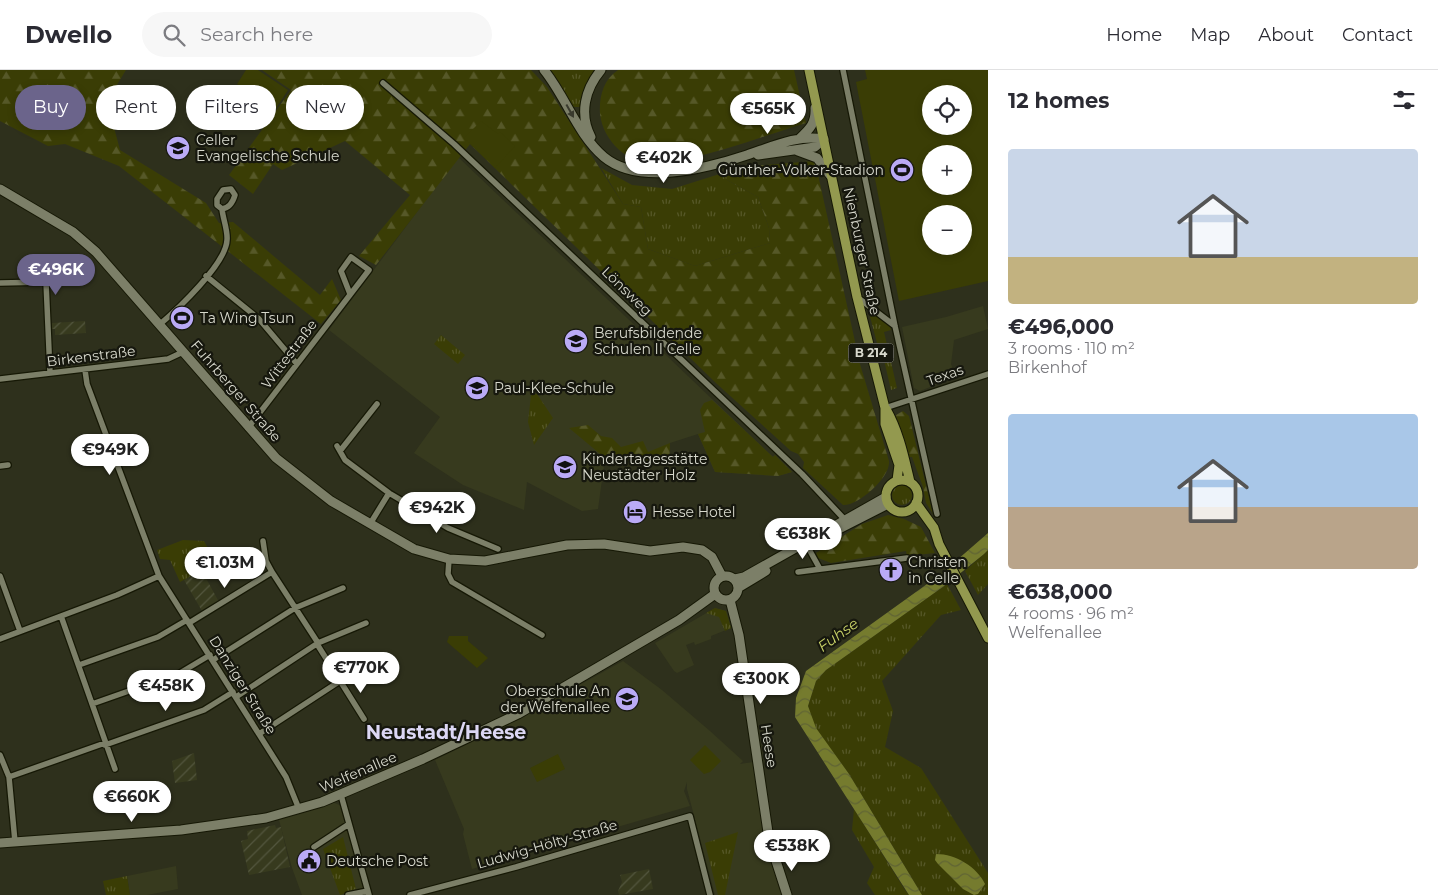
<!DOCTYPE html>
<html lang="en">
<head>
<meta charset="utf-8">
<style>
	body { margin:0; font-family:Montserrat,sans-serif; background:#f7f7f7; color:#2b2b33; height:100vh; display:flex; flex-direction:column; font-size:19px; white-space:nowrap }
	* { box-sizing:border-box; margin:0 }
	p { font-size:16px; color:#7c7c81 }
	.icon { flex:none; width:28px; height:28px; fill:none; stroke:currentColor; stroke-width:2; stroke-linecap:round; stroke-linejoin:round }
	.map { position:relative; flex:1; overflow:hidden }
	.panel { display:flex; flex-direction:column; background:#fff; width:450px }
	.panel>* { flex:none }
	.banner { position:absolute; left:15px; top:15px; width:475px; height:45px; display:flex; gap:10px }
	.tools { position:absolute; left:922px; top:15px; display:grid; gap:10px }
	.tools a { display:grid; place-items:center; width:50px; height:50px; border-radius:50%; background:#fff; box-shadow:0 2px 8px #0003; font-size:25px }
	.price { position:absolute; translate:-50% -42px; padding:0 11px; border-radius:18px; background:#fff; color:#222; font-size:16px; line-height:32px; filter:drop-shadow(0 1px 2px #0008) }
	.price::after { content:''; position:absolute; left:50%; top:30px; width:15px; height:11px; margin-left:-8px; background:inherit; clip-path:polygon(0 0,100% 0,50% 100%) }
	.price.active { background:#6b648b; color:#fff }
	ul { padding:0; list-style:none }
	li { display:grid; align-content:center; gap:10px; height:265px; padding:0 20px }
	li span { display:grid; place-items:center; height:155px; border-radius:5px; color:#555 }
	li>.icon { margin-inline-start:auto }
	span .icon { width:90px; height:90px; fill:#fffc; stroke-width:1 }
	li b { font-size:21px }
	h2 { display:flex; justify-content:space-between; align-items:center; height:60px; padding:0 20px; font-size:21px }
	.chip { padding:0 18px; border-radius:22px; background:#fff; box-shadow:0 2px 8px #0003; font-size:18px; line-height:45px }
	.chip.active { background:#6b648b; color:#fff }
	header { display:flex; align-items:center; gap:30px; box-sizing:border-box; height:70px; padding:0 25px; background:#fff; border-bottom:1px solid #e1e1e2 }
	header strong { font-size:24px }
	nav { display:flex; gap:28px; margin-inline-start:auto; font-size:18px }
	.search { width:350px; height:45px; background:#f7f7f7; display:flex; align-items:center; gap:12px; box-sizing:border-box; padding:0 18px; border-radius:28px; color:#7c7c81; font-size:19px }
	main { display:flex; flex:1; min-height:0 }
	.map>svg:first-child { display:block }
</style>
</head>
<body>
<header>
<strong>Dwello</strong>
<div class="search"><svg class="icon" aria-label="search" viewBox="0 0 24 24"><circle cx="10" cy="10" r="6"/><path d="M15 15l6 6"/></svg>Search here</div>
<nav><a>Home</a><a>Map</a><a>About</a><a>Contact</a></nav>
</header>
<main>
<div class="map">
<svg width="988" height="825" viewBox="0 0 988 825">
	<defs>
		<pattern id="industrial-furrows" width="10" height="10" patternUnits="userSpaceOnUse" patternTransform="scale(1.25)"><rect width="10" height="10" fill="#373a1e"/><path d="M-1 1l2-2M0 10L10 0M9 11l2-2" fill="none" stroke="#53563e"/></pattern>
		<pattern id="grass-tufts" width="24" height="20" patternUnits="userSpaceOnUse" patternTransform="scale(1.25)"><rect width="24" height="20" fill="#3a3d05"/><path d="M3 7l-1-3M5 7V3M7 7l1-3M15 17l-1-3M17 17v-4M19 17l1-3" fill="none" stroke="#565828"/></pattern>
		<pattern id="forest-firs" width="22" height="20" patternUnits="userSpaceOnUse" patternTransform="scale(1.25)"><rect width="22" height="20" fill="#3a3d05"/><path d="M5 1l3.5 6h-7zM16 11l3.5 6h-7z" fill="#565828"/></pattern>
		<pattern id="water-waves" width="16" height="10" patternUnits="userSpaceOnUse" patternTransform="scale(1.25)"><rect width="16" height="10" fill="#757b2e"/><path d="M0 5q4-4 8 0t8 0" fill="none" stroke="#606434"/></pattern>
	</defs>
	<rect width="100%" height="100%" fill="#2e301c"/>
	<path fill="#373a1e" d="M458,87L773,387L775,385L792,402L778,406L715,402L698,364L670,373L669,395L605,388L598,439L582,441L527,412L524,440L463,415L414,383L440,347L329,260Z
		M983,236L988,259L954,270L951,294L956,307L920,321L914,318L902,257L946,247Z
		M715,538L726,541L731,558L711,566V569L695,575L694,572L686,575L694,595L677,603L674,601L655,573Z
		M623,591L662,620L710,661L743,691L740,694L753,692L767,777L784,825H715L687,719V712L684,721L690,736L472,799L463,764L464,759L435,690L520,648Z
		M332,732L342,736L367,825H302L292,798L279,750Z
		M176,796L178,819L147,825H130L127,806Z"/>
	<path fill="url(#industrial-furrows)" d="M85,251L86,263L55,265V259H52V253Z
		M202,501L219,532L202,541L184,510Z
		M194,683L197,710L175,713L172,691Z
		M275,755L276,758L281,757L290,797L249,805L241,771L248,769L247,761Z
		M649,799L653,819L619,825L618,821L622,812L620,805Z"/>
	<path fill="url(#grass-tufts)" d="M548,0H596L582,37H572Z
		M233,23L247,32L233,57L222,52L227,43L223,40Z
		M601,98L632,115L672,119L726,102L727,110L758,127L769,158L770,173L695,196L648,179L641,137L623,134Z
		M868,239L890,256L891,260L884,262L897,318L891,320L881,277H878Z
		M441,265L465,285L458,294L434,274Z
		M537,324L553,348L534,375L528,352L531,325Z
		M892 425a10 10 0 1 1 20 0a10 10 0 1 1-20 0Z
		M183,470L204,471L216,493L180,512L170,490L160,489L157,480Z
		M988,480V514L978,525L965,501Z
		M947,514L961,540L941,545L882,611L893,641L885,677L921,698L988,803V825H922L849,704L815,658L808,636L816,611L826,600Z
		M715,538L726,541L731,558L725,561L719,547L706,543Z
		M854,739L905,820L909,825H875L867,813L874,797L852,760Z
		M738,762L725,825H718L705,773Z
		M343,767L356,819L340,825L323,779Z
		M127,806L130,825H106L103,811Z"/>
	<path fill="url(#forest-firs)" d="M0,0H126L107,31L120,80L206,133L219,153L233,152L320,225L332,209L341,230L321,254L119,96L65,74L48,76L0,51Z
		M262,0H531L547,17L623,134L641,137L648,179L695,196L770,173L769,158L758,127L727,110L726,102L752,96L815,91L860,294L889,391C891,407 858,436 843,435L803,398L804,392L798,384L791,381L717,314L470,74L376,195L359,186L410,125L345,71L282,100L273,94L253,124L229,105L291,20Z
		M618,0H794L806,53C766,65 726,81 685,89C676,91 664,95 655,95C628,94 603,71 600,44C599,27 603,10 618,0Z
		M712,330L773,387L775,385L792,402L778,406L715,402L698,364L705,362L700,340L704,333Z
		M903,341L909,346L933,444L926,433L923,417L912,387H907L895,350L896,345Z
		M588,355L601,366L612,368L621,377L643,371L648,382L670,373L669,395L605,388L569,358Z
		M888,445L904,449L921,457L935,483L907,486L906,481L831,493L818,488L816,483L862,454Z"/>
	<path fill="#3a3d05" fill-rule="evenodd" d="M246,0H258L288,20L275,40L237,14Z
		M865,0H988V211L899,231L856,12L867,9ZM931,24H964V56H931ZM931,84H964V116H931ZM931,144H964V176H931Z
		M481,51L498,64L500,62L515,76L495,98L464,68Z
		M449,566H468V571L488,588L477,598L447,572Z
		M705,675L721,691L710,702L704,704L690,690Z
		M558,684L565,699L537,712L530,698Z"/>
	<path fill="url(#water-waves)" d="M988,463V480L984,484L947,514L826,600L816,611L808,636L816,658L849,704L922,825H909L795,647L796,628L806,601L941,504Z
		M936,784C956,784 977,797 985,814L978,824L974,825L963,819L938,794L935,790Z"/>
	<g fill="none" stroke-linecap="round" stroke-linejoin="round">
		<g stroke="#161805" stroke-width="8">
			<path id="street" d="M843,0L895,256L937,444
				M383,13L454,74L802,404L847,452
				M206,206L259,249L297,294
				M0,213L46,212L50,303
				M857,227L895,256
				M159,255C177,240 226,194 227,170C228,161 223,149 222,139C229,138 233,132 235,125L231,119L223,120L217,129V135L222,139
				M85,300L87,314L159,506L286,707L299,739
				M0,309L168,289L183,282
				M885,338L988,304
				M248,358L369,200L351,187L341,201L350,224
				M337,376L345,390L389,423L370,454
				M340,381L377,334
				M0,396L8,395
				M389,423L448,458L498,479
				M263,471L266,491L272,502L318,573
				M805,472L820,499
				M449,489L448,504L452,512L542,565
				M798,502L907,488
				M0,506L20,561
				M61,546L115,699
				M189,553L272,502
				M0,569L117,525L159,506
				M317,574L364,649
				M213,590L295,538L343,518
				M79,595L158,567L187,550
				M236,627L318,573L366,553
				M92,634L180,603L210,585
				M259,664L340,611L390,589
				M105,675L204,640L233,622
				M0,685L9,707L15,772
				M9,707L105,673
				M341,725L369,825
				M314,777L349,754
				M348,825L368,821
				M410,825L516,797L690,746L710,825"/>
		</g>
		<g stroke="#161805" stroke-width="11">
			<path id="secondary" d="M544,0C566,27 577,64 604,87C639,116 708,98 747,85C771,77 798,64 824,69
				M591,67C579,44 585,19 601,0
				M799,69C810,59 816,53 815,38
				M798,81L817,88L830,105
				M758,85L815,77L824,69
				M0,119L73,162L96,182L276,388L331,431L414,479L449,489L485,491L567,475L604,474L650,481L683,477L702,480L712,487L722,506
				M831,463L888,434
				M714 518a12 12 0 1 1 24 0a12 12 0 1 1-24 0Z
				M735,509L744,507L886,427
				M738,518L766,501
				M730,530L739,565L769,769L787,825
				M0,773L181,760L266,748L322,732L423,689L518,644L679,550L715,524"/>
		</g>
		<g stroke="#161805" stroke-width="11">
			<path id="primary" d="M809,0L857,227L885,338V354L899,395L897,410
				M886,339C899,362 904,387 910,412
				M886 426a16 16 0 1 1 32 0a16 16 0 1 1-32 0Z
				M916,433L934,458L939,474L988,568"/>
		</g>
		<use href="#street" stroke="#7c7f68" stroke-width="5.5"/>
		<use href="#secondary" stroke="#7c7f68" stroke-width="9"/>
		<use href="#primary" stroke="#93994f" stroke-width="9"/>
	</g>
	<defs><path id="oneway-solid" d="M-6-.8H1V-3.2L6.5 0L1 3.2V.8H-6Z" transform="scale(1.25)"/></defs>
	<use fill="#3a3b2e" href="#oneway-solid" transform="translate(570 41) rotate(61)"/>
	<defs>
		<g id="school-disc" transform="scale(1.25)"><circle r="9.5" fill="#baaaf6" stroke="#16170e"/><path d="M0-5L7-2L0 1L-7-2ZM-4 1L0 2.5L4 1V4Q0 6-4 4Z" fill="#111"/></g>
		<g id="stadium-disc" transform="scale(1.25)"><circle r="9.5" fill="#baaaf6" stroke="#16170e"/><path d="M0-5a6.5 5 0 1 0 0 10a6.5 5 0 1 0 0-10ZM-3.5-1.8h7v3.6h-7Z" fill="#111"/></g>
		<g id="hotel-disc" transform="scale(1.25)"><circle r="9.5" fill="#baaaf6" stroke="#16170e"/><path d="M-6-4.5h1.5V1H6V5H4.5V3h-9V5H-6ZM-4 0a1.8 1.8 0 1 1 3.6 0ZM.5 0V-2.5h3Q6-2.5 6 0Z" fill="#111"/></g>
		<g id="church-disc" transform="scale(1.25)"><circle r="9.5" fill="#baaaf6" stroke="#16170e"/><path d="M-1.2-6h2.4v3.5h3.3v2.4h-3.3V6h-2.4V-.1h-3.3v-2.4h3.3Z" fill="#111"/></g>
		<g id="civic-disc" transform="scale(1.25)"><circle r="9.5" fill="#baaaf6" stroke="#16170e"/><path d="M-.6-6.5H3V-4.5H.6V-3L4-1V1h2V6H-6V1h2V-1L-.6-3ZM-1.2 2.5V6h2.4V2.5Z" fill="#111"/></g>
	</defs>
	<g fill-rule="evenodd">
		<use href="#school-disc" x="178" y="78"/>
		<use href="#stadium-disc" x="902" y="100"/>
		<use href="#stadium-disc" x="182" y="248"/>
		<use href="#school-disc" x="576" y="271"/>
		<use href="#school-disc" x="477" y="318"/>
		<use href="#school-disc" x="565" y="397"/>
		<use href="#hotel-disc" x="635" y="442"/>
		<use href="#church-disc" x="891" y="500"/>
		<use href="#school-disc" x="627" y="629"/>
		<use href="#civic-disc" x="309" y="791"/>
	</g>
	<g text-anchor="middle" stroke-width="4.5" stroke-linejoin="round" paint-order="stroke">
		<rect fill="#16170e" stroke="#9e9f94" stroke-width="1" x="848.5" y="273.5" width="45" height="19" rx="4"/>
		<g font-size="12" font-weight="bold" fill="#d8d9cd">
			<text x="871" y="287">B 214</text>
		</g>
		<g font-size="14" fill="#d8d9cd" stroke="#16170e" text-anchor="start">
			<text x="196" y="75">Celler<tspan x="196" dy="16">Evangelische Schule</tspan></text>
			<text x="884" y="105" text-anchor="end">Günther-Volker-Stadion</text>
			<text x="200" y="253">Ta Wing Tsun</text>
			<text x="594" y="268">Berufsbildende<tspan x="594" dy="16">Schulen II Celle</tspan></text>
			<text x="494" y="323">Paul-Klee-Schule</text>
			<text x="582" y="394">Kindertagesstätte<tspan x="582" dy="16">Neustädter Holz</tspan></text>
			<text x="652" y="447">Hesse Hotel</text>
			<text x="908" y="497">Christen<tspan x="908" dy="16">in Celle</tspan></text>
			<text x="610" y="626" text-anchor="end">Oberschule An<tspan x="610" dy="16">der Welfenallee</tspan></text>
			<text x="326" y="796">Deutsche Post</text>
		</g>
		<g font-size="14" fill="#d8d9cd" stroke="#16170e">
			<text transform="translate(862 181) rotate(78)" y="5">Nienburger Straße</text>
			<text transform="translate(627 221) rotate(44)" y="5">Lönsweg</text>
			<text transform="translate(289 284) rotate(-53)" y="5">Wittestraße</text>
			<text transform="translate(91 286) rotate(-7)" y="5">Birkenstraße</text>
			<text transform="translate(945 305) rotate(-19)" y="5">Texas</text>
			<text transform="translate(236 321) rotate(49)" y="5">Fuhrberger Straße</text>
			<text transform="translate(243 615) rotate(58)" y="5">Danziger Straße</text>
			<text transform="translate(769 676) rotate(81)" y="5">Heese</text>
			<text transform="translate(358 702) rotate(-23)" y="5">Welfenallee</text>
			<text transform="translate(547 774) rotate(-16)" y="5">Ludwig-Hölty-Straße</text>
		</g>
		<g font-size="15" font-style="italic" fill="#c7d067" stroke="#16170e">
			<text transform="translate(838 565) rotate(-36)" y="5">Fuhse</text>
		</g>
		<g font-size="19" font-weight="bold" fill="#dcd7f4" stroke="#16170e">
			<text x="446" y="669">Neustadt/Heese</text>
		</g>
	</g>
</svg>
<div class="tools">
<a><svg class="icon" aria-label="locate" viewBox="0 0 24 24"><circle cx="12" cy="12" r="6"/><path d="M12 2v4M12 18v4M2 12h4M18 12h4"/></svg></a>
<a>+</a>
<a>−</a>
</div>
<b class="price" style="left:768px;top:65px">€565K</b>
<b class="price" style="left:664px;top:114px">€402K</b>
<b class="price active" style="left:56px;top:226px">€496K</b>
<b class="price" style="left:110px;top:406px">€949K</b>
<b class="price" style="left:437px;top:464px">€942K</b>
<b class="price" style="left:803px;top:490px">€638K</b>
<b class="price" style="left:225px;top:519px">€1.03M</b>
<b class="price" style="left:361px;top:624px">€770K</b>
<b class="price" style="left:761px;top:635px">€300K</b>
<b class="price" style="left:166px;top:642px">€458K</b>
<b class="price" style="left:132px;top:753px">€660K</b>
<b class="price" style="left:792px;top:802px">€538K</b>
<div class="banner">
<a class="chip active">Buy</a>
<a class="chip">Rent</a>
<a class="chip">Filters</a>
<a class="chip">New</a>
</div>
</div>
<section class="panel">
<h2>12 homes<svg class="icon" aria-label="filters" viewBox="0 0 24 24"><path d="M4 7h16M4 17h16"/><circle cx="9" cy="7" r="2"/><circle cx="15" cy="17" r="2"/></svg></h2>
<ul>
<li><span style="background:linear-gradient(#c9d6e8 70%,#c2b280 0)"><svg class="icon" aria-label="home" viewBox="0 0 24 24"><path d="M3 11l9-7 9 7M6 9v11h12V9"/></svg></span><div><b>€496,000</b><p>3 rooms · 110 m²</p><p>Birkenhof</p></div></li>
<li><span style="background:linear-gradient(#a9c7e8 60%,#b9a48a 0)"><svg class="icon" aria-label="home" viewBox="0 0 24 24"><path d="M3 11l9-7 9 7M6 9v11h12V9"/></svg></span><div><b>€638,000</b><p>4 rooms · 96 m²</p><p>Welfenallee</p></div></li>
</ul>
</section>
</main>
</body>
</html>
